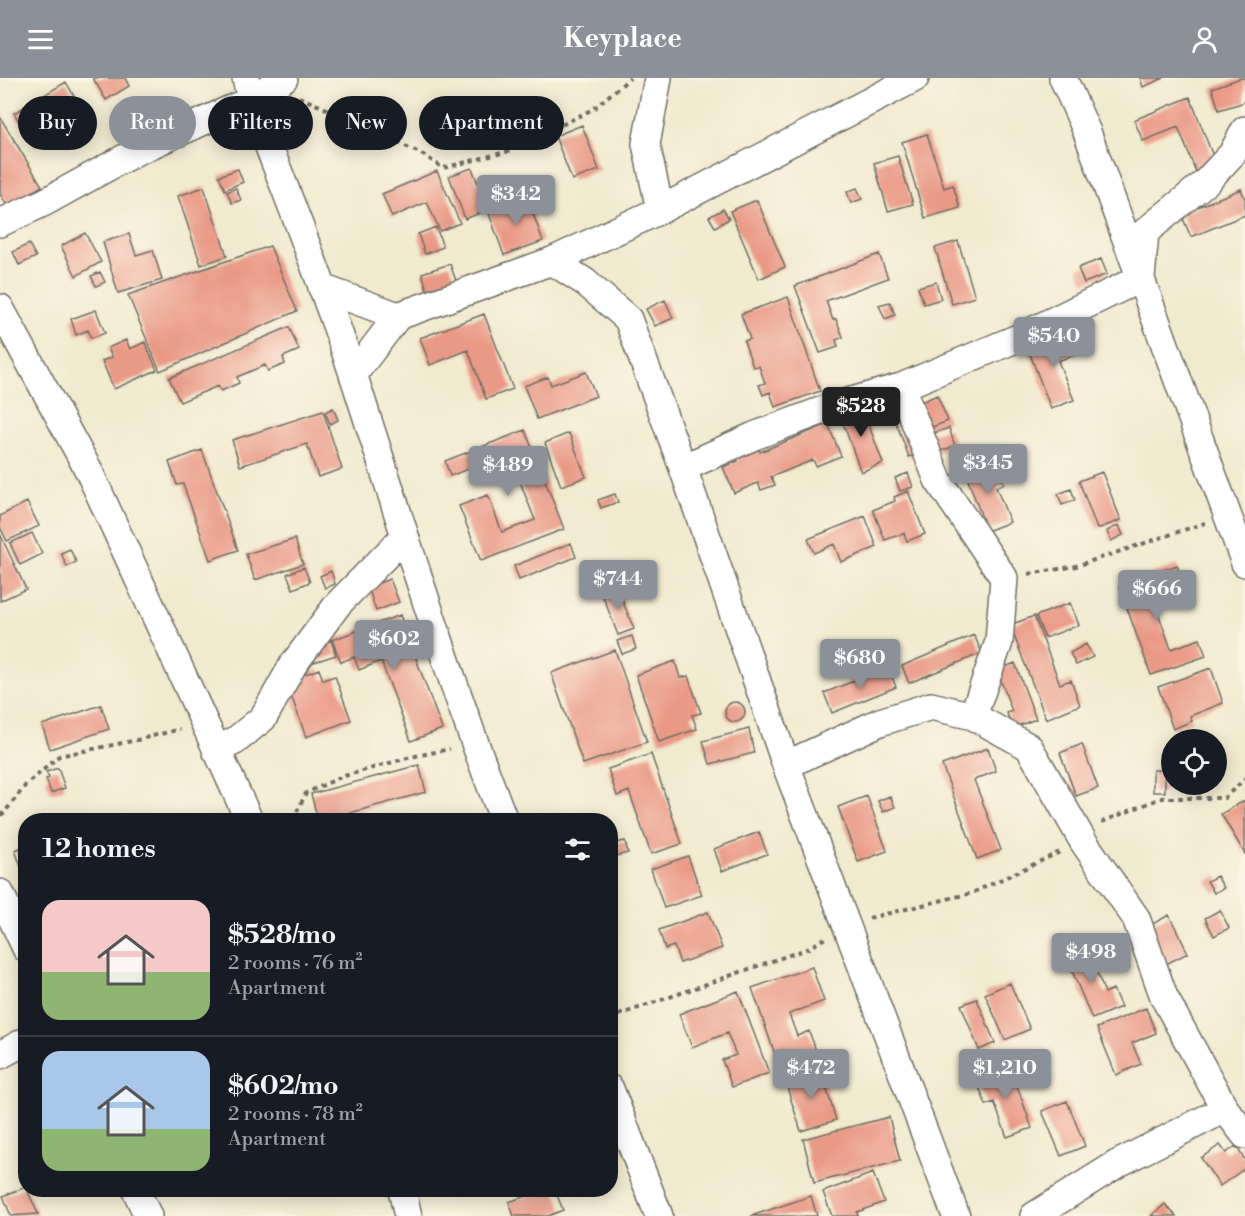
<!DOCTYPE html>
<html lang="en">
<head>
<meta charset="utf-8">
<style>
	body { margin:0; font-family:"Libre Bodoni",serif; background:#242831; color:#f1f3f6; height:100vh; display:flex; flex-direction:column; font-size:22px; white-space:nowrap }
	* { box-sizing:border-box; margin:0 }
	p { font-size:20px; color:#9ea1a6 }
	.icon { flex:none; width:33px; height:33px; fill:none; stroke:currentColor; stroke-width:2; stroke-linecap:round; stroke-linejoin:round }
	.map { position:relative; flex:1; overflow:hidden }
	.side { position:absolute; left:18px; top:735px; width:600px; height:384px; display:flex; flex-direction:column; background:#171b24; border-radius:24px; box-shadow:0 3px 15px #0003 }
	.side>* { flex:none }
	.banner { position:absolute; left:18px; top:18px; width:600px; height:54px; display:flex; gap:12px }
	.tools { position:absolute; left:1161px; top:651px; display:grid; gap:12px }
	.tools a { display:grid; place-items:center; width:66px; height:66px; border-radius:50%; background:#171b24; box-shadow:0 3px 15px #0003; font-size:30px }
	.price { position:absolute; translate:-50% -51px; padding:0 14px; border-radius:6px; background:#8c9099; color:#fff; font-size:20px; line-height:39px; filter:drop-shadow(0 2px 3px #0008) }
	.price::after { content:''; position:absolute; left:50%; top:36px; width:18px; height:14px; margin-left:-9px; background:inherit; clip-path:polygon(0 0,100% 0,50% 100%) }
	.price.on { background:#222; color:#fff }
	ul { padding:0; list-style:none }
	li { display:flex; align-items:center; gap:18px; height:150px; padding:0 24px }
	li+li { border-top:2px solid #363941 }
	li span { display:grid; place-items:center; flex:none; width:168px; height:120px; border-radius:18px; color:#555 }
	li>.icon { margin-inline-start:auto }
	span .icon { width:72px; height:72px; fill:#fffc; stroke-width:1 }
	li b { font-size:26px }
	h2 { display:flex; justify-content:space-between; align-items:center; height:72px; padding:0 24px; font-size:26px }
	.chip { padding:0 21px; border-radius:27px; background:#171b24; box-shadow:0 3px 15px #0003; font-size:21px; line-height:54px }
	.chip.on { background:#8c9099; color:#fff }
	header { display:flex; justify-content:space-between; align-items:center; height:78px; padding:0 24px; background:#8c9099; color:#fff; font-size:27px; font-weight:700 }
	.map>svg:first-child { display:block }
</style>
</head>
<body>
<header><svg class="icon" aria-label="menu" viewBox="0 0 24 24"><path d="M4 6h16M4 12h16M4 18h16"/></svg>Keyplace<svg class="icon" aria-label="person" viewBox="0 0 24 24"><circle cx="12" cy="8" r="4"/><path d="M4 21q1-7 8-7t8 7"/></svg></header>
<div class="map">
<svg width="1245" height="1138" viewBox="0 0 1245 1138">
	<rect width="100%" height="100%" fill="#fcf5e5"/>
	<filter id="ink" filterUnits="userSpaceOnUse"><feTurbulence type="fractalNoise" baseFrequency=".0167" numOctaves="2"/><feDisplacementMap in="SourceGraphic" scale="12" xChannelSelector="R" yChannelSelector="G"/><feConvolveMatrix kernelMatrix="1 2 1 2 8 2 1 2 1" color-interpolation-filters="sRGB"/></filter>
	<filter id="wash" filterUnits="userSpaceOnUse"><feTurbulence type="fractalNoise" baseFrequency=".008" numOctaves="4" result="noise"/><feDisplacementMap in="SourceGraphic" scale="24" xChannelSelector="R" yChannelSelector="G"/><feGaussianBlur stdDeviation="1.35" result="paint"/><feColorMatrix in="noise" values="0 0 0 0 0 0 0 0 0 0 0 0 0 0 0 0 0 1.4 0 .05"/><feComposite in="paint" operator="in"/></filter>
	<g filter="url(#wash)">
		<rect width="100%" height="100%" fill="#f0eacf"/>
		<g id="blocks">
			<path fill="#ea9987" d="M93,0H125L129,8L106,22Z
				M1140,0H1164L1143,9Z
				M1241,0H1245V24L1219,32L1212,10Z
				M66,4L79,27L51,43L58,55L34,69L14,35Z
				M1190,19L1216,86L1196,94L1178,49L1143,63L1134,42Z
				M0,39L42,108L8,129L0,116Z
				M582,47L599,92L572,102L555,58Z
				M927,56L944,110L953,107L960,130L925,140L902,64Z
				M898,78L913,126L888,133L874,85Z
				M472,90L488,132L465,141L449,98Z
				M238,91L243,104L225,112L219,98Z
				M437,93L460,145L440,153L427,124L392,139L382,116Z
				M204,109L227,178L201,187L178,118Z
				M236,110L241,122L232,125L227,114Z
				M857,110L862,121L851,125L847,114Z
				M1241,111L1245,121V137L1191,159L1181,136Z
				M527,119L543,163L504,177L488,133Z
				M757,122L785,189L759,201L730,133Z
				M723,131L729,141L715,149L709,139Z
				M436,149L443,169L425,176L418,156Z
				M85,155L101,184L76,198L61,168Z
				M129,156L136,177L153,172L162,202L118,215L103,164Z
				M958,163L975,219L952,226L935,170Z
				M29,166L36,179L19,187L13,174Z
				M270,168L297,233L160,293L128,217Z
				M879,176L888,200L826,223L833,242L836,241L843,259L836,262L838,269L820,275L795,208Z
				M1101,181L1107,196L1084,205L1078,190Z
				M450,186L456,203L427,212L422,195Z
				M100,194L105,204L96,208L91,198Z
				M936,204L941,221L924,226L918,209Z
				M788,219L820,313L775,329L770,314L763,317L759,307L765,305L759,288L753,289L744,263L750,261L741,236Z
				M665,222L673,240L655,248L646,231Z
				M890,224L895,237L885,241L879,227Z
				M96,232L105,255L91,260L88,252L76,257L71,241Z
				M484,236L513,311L486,321L468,272L430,287L420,260Z
				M289,249L299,272L283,279L285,286L268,293L265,287L237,299L239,305L221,313L218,308L180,324L169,300Z
				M1071,254L1079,275L1058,283L1074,322L1051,331L1028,271Z
				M126,262L130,271L145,264L157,292L114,311L102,283L112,279L108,270Z
				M586,294L596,318L537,341L524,308L548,299L551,307Z
				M899,317L921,374L909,379L887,321Z
				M937,317L948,343L927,351L917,326Z
				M861,326L883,385L861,394L839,334Z
				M333,330L338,342L330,346L325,334Z
				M323,333L342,391L318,399L307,366L240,388L232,362Z
				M828,346L841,378L816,388L813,382L771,399L775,407L761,412L758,405L734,415L723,389L738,383L736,378L758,369L760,374Z
				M949,350L955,368L938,374L931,356Z
				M525,352L564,451L481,483L459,428L488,417L502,454L535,442L513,386L495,393L491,382L450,398L445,383Z
				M569,355L586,399L561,408L545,365Z
				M202,372L238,472L210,482L183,406L177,407L169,384Z
				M995,383L1004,406L996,409L1010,444L987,453L965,394Z
				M1102,394L1121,442L1097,451L1079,403Z
				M908,395L913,409L900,413L895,400Z
				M1071,411L1075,422L1062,427L1058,416Z
				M908,413L925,456L907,463L904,455L885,462L873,432L895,423L894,419Z
				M615,416L618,424L601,430L598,422Z
				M27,424L39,448L7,463L0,449V438Z
				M865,438L877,469L841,484L834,466L814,475L808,461Z
				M1119,447L1123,457L1111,463L1107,453Z
				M32,455L42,476L20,487L10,465Z
				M0,456L26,511L0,523Z
				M295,461L303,486L255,502L246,476Z
				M571,465L576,479L519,502L514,488Z
				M70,471L76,484L67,489L61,475Z
				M1177,487L1184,507L1152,518L1171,571L1200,561L1206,578L1151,597L1119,508Z
				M304,489L310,504L293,511L287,496Z
				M331,493L335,506L325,510L320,498Z
				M390,501L399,524L376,533L368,509Z
				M617,509L634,551L618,557L602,516Z
				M1070,525L1079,547L1045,560L1036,538Z
				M400,537L442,651L411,663L381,583L359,592L354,579L341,584L332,562Z
				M1034,538L1060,606L1071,602L1080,627L1046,641L1010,547Z
				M974,557L982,575L909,605L902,588Z
				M632,558L636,571L622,576L617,563Z
				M331,562L336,577L311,585L306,571Z
				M1086,566L1093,579L1076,587L1070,575Z
				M615,572L647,664L583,686L551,595Z
				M675,583L680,600L688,598L701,635L692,637L697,651L659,664L636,597Z
				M1015,585L1036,641L1012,650L1007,635L1012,633L997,592Z
				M888,589L896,609L832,635L824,615Z
				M1211,590L1223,625L1190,638L1192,643L1173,651L1158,609Z
				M319,591L323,602L335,598L351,642L306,659L286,603Z
				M725 634a10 10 0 1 1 20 0a10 10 0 1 1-20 0Z
				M101,627L109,651L50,671L42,647Z
				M749,651L754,675L710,686L703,663Z
				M1082,666L1098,710L1076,718L1060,675Z
				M988,670L996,693L974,702L1001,772L977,781L942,687Z
				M651,676L682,766L651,776L629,713L617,718L608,691Z
				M419,687L426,714L346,736L347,742H318L311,716Z
				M58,690L65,710L51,715L46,701L49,700L46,694Z
				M1153,692H1165V714H1153Z
				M867,718L887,773L858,784L838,729Z
				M890,718L895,729L883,734L878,723Z
				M1245,722V776L1221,736Z
				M759,754L767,776L722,793L714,771Z
				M625,763L628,775L611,779L610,766Z
				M26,768V800H25L15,772Z
				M688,778L702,817L664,830L651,791Z
				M1217,798L1224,810L1214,815L1207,803Z
				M1220,832L1229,850L1214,858L1205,840Z
				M708,834L722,870L680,885L674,868L665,871L659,852Z
				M1169,837L1188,875L1164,887L1145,850Z
				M1086,868L1105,915L1113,911L1121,929L1092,941L1065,876Z
				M812,889L824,923L789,936L797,958L809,953L818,978L780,991L752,910Z
				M1010,905L1030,951L1005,962L985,916Z
				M738,913L769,995L732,1009L722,982L736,977L727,955L692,969L679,936Z
				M977,921L995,965L979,972L961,927Z
				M1146,930L1156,955L1132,965L1141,986L1116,997L1097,950Z
				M1010,988L1032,1050L1007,1059L994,1024L986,1027L976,1001Z
				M821,992L836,1042L801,1053L785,1003Z
				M1067,1023L1085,1068L1061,1078L1042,1033Z
				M889,1039L900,1083L814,1105L803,1061Z
				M1220,1067L1226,1075L1236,1068L1245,1082V1090L1220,1108L1201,1080Z
				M873,1095L884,1124L857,1134L858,1138H832L823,1114Z
				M26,1109L38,1136L11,1138L3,1118Z
				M542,1112H555L563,1132L548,1138H514L509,1124Z
				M811,1118L817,1138H751Z
				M1165,1126L1176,1138H1151Z"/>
		</g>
	</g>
	<g filter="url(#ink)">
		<use href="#blocks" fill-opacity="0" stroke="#706e64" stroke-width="1.5"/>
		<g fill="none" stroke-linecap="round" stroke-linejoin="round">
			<g stroke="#706e64" stroke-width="30">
				<path id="street" d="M246,0L251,22C286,114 323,205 354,299C402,447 447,597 504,742
					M658,0L646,66L660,132
					M1063,0L1087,54L1245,485
					M0,145L45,124L137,73L251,22L284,0
					M552,183L585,204L628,241L683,390L786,687L956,1138
					M322,210L398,238
					M0,230L89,393L249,742
					M353,297L398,238L552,183L660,132L915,0
					M901,309L938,402L1004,500L999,564L973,638
					M683,390L754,358L834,328L901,309L1018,260L1141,200L1145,154L1206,104L1232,76L1245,52
					M216,672L235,663L263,640L293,587L338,526L404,459
					M786,687L880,644L931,628L973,638L1029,669L1083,763L1136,840L1164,919L1225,1031L1245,1057
					M0,815L26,870
					M0,977L26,963
					M610,1011L659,1138
					M136,1112L148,1138
					M402,1112L408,1138
					M1034,1138L1117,1086L1225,1031"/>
			</g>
			<path stroke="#706e64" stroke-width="4" stroke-dasharray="4.5 4.5" stroke-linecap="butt" d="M299,19L366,48L425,78L443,90L506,74L534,61L593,31L630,0
				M1029,496L1076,488L1205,445
				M0,737L4,735L25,708L59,678L137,662L180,651
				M293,742L306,715L341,699L411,679L450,671
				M1102,744L1161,720H1224L1245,701
				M869,840L972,815L1060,774
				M610,940L809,870L825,860"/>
			<use href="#street" stroke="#fff" stroke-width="27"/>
		</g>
	</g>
</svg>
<div class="tools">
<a><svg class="icon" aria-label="locate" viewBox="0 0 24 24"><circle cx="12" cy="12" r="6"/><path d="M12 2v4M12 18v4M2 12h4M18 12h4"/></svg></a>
</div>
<b class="price" style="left:516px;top:148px">$342</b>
<b class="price" style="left:1054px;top:290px">$540</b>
<b class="price on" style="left:861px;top:360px">$528</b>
<b class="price" style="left:988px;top:417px">$345</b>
<b class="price" style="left:508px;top:419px">$489</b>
<b class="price" style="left:618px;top:533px">$744</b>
<b class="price" style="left:1157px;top:543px">$666</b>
<b class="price" style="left:394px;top:593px">$602</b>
<b class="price" style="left:860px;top:612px">$680</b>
<b class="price" style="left:1091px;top:906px">$498</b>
<b class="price" style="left:811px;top:1022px">$472</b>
<b class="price" style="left:1005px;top:1022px">$1,210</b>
<div class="banner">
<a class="chip">Buy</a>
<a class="chip on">Rent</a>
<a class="chip">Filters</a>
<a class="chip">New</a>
<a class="chip">Apartment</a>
</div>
<section class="side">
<h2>12 homes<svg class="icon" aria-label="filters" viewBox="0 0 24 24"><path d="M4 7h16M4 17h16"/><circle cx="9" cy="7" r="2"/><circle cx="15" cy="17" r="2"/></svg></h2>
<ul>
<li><span style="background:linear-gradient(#f6c9c9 60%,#8fb573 0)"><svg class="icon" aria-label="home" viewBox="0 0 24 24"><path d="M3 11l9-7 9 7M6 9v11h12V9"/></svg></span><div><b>$528/mo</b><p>2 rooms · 76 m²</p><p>Apartment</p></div></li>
<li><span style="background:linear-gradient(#a9c7e8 65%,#8fb573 0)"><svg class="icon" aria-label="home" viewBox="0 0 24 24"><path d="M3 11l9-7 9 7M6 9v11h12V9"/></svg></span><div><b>$602/mo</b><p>2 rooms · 78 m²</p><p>Apartment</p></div></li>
</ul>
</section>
</div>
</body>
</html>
